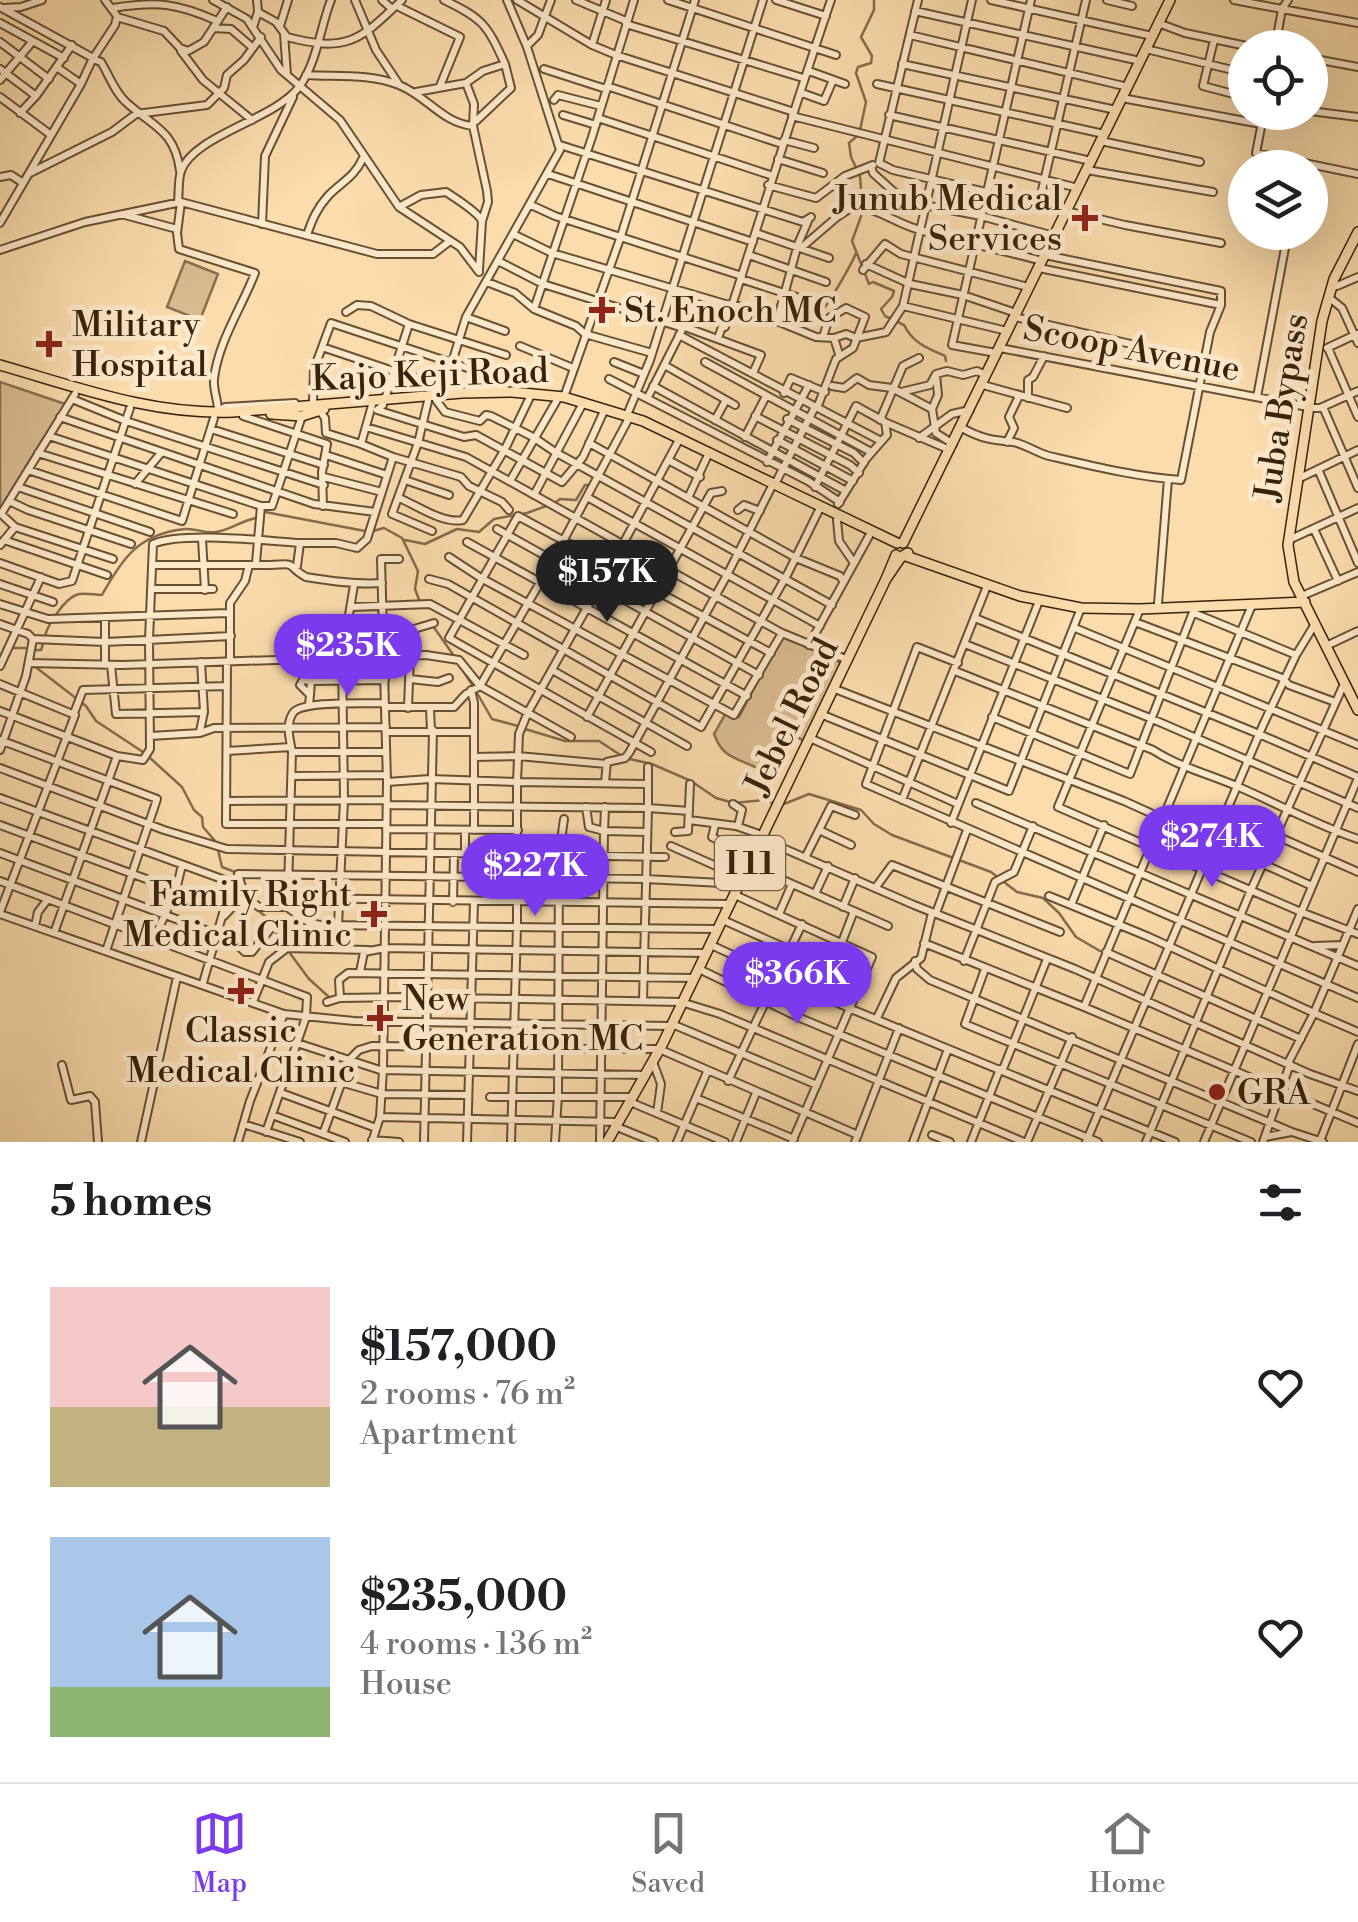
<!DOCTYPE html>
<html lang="en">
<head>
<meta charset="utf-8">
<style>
	body { margin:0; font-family:"Libre Bodoni",serif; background:#f6f6f6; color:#202124; height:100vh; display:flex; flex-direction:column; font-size:38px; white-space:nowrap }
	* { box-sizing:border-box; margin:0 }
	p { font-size:32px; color:#757577 }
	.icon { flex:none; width:55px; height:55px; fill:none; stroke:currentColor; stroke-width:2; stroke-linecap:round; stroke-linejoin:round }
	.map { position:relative; height:1142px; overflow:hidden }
	.drawer { display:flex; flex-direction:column; background:#fff; flex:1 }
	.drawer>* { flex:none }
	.fabs { position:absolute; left:1228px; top:30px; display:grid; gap:20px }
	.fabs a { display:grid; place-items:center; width:100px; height:100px; border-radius:50%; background:#fff; box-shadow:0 10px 40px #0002; font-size:50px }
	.price { position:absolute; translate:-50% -85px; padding:0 22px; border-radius:35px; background:#7c3aed; color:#fff; font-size:32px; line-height:65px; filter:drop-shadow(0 2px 5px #0008) }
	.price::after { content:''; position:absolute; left:50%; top:60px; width:30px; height:22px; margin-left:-15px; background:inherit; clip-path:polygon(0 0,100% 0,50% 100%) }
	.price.current { background:#222; color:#fff }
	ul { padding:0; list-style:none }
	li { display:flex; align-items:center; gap:30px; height:250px; padding:0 50px }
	li span { display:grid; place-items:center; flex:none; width:280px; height:200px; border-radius:0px; color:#555 }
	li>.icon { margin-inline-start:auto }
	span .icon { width:120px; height:120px; fill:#fffc; stroke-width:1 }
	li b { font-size:42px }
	h2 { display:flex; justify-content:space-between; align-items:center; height:120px; padding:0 50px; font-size:42px }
	.menu { display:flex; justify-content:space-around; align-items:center; height:140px; border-top:2px solid #e0e0e0; background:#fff; font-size:28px; color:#757577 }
	.menu a { display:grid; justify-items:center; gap:5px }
	.menu .current { color:#7c3aed }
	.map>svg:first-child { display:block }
</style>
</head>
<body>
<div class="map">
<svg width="1358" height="1142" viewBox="0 0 1358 1142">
	<rect width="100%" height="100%" fill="#fadcad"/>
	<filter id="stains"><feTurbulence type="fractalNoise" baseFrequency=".002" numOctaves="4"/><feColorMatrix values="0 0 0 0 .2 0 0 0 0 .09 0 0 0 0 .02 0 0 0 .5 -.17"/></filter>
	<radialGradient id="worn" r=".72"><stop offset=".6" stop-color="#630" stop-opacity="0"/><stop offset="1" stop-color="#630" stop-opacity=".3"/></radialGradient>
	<path fill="#d9bd91" stroke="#88704e" stroke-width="2.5" d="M185,261L218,274L200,320L167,307Z
		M0,382L68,405L2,511L0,509Z
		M781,635L842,663L805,742L785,729L759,769C736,757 723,759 714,734L726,713L739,717Z"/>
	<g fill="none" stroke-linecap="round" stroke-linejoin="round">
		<path stroke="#856c4b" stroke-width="2.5" d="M860,130L866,102L856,73L858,67L871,63L872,56L861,37L874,10V0
			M856,137L849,143L851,157L860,176L862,203
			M863,211L852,241L869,284L873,282L894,291L892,297L881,309L885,316L904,325C913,343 927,348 945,356L946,361
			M790,323C800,316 809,318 819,313C826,310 852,263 856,253
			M556,502L560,499L576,500L585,485H589
			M373,531L384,528L402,538L418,571L415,589L420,602
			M405,540L425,544L457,529L479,532L494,519L527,513L549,505
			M433,626L454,656
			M45,636C48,624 64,600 76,595C83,592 94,595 102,595C123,557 139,534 185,529C195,528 206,534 216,532C231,530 243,519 261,517L265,512L365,531
			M12,648H25
			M31,650H41L43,644
			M458,663L473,686
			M33,665L86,706L96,721L143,752
			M477,693L492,719L518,726
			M525,729L565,741H599L625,758L652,764L691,781L716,798L734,803L764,800L773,803
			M149,757L182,787L194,810L202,817L203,827L216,842
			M784,804L809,794L861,810L874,824L892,835L991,872L1017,892L1043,898L1059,913L1076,937L1100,951
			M218,850L222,867L235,872
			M247,902L269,919L278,937L309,979L329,997"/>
		<g stroke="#685133" stroke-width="10">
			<path id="minor" d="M213,0L247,19L281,70L340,120L399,207L460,247L479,272
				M355,0L376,50L398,83
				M382,0L392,9
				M444,0C484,19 487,25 505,64L483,71L466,83L474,104L473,126
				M517,0L592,45L616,55L794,112
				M576,0L626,21
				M668,0L836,55
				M776,0L826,16
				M918,0L879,163L893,170L1125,225L1221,243
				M972,0L903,306L1007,331
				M991,0L1152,36
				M1107,0L1132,6
				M1234,0L1282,9L1275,48
				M1288,0L1282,9L1358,23
				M397,6L460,37L440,86
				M0,7L93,58L81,84L0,223
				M4,8L21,7L42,0
				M113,8C157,1 177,3 217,21
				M915,11L1140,61
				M258,12L276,22L287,37C348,53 360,40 402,0
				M117,17L164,31L180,48L188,51L204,42L227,7
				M0,23L64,58
				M1158,23L1185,33L1256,48
				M626,24L803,78
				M280,26L288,0
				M253,27L258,12L257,0
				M213,28L231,29L253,48
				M284,34L287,75
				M910,35L1128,87
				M1214,40L1203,86L1245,97
				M0,42L49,79
				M592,45L606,0
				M527,46L538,35L551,0
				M1146,49L1245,73
				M181,51L203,80L252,120
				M94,57L115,25L117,16L105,0
				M1310,58L1358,67
				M93,59L101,62C109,75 115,93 127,103C152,126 175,130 180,171
				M902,64L1116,110
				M58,68L81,84
				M0,69L36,96
				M544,69L606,89
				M809,71L845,84
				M306,75C337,77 369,73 399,85C427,96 442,123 473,126L487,191L488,202L482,221L479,270
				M0,80L33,41
				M877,84L1104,134
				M607,86L782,144
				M416,92L466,83
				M802,93L824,101L833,80
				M0,97L51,135
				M1122,98L1261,124
				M554,100L558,95L601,106
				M1310,111L1358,117
				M1264,112L1256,153L1358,174
				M20,113L36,96L72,45
				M563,115L596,125
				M889,115L1091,161
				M792,116L1078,188
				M598,118L773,176
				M476,121L511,88L505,64
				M784,140L814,148
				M1101,141L1200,162
				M560,145L803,222L811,217
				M778,159L823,173
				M871,166L873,173L904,201L981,216L1054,236
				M1087,170L1213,192
				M30,173L112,132L136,114L207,105L224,88L227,75L244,60L261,37
				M548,174L753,242
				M0,177L11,175L23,183
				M768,185L816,198L845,176L873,165
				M178,202C179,193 178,180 181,171C194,135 274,120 299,87C317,63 320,28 331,0
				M181,202L177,233L179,249L255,273C242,307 218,342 214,379C213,390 218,400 218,411L225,407L295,403
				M1039,203L1086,0
				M531,205L555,216L742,276
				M399,207L421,195L446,192C455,198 478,212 482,221
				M125,215L177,229
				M262,224L265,156L293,97
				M756,233L829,258
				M307,235C312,220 317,208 328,196C341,182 354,178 363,158
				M515,235L552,253L732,306
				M801,248L837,217L855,205C879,209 897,224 920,230C961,242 1002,250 1042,261
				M0,250L85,222L181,202L377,254H433L450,241
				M749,255L826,282
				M498,261L543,284L683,328
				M866,264L910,284L963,295L1016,313
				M1039,268L1221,305
				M863,270L885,244L901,254L1028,287
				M741,279L815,303
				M487,282L515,293L534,309L576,326L585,334L652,353
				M1337,286L1358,277
				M1332,300L1342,308L1358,343
				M733,304L777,321L798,244L808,221
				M534,309L592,137L634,0
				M346,312L357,305L371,306L409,324L506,355
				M466,317L505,331
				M1015,317L1204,361
				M777,321L816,337L834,338L839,354
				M685,327L761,355L753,373
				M679,335L881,441
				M718,338L722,327H725C761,217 794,108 831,0
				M834,338L846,334L856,338L886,332L903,306
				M520,346L573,368
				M322,347L444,388
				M1000,348L1313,408H1320L1358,391
				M1327,348L1357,334
				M1328,348L1358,417
				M996,353L952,345L1031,0
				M614,362L644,374
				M705,362L871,452
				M666,366L735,405
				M609,379L808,481L840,502
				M983,385L1067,408
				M653,386L846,491
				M832,386L844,388L857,378L869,385L892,388L932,409L936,433L953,444
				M901,392L930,385L936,374L947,371L963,375L977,371L986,375
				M784,393L791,378L825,392
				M442,395L466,317L560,150L527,47L507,0
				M564,397L621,236L695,0
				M648,397L690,314L707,321
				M1257,397L1288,232
				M1028,398V380L1033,377L1044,356
				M72,399L126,421L324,485
				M385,399L409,324
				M436,400L445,412L480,421L486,415L491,416L533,437L555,452L832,605
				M428,401L418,443L392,514L432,531
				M313,402L314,369L331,323L501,379L502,392
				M383,405L377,410L464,437L476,435L562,482L583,457L604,411
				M1323,407L1358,488
				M817,408L836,359L853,348L865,317L846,308L829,318L823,337
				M932,409L938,395L936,375
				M319,410L325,418L326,433L361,444
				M627,415L650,360L763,0
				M243,416L327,444L322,472L323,506
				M755,416L850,465L859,473
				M60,417L314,504L375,512
				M787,419L854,453L864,463
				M715,420L726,400
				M880,420L903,366L919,358
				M887,423L950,450
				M366,427L466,457L782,633L848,660
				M962,428C982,439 992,440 1013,442C1025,444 1037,453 1049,456C1092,466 1137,477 1181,480L1210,332L1221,305V291L1045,255
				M211,429L324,465
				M49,436L261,506H272L302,416
				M745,437L766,396
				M919,438L952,414L970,410
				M777,440L853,481
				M1007,442L1014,428L1009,417L1019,396
				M589,443L796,558L840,576L843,581
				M38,453L233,514
				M326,455L387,475
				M393,457L461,477L469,486L502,502L509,510
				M670,461L700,477
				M767,462L809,385
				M1318,469L1358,563
				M28,470L182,521L214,418
				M324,477L382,492
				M1302,477L1358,450
				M405,480L449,495
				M510,481L557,400
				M135,484L161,453
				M775,484L815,407
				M18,487L150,532
				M815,487L856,406L885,422L887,435L866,459L838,504
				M534,495L582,405
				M587,497L820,626
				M399,498C418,506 443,524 463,520L505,449L530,397
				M688,498L707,457
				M9,501L28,510L131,544
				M738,510L744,505L760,511
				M0,513L15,527L113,559
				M1,514L75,394
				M837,520L839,541L854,563
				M497,529L759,675
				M1314,529L1338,581
				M1293,538L1358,508
				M202,539L205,590
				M4,540L107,575
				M467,542L747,696
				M0,545L15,527
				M449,557L481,578L734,715L782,633
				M0,563L59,584L72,581L130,408
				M256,563L261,506
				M152,565H270C301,563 284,565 306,577C330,581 358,585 382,583
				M297,566L300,543H336L357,548L367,539L393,457L361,444L372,405
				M429,579L448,584L701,727L788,573L819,510
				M0,584L53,602
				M152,589H213
				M1304,595L1358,572
				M0,604L48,619L228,613
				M1158,604L1168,479
				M352,607L430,604L524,655
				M1140,609L1058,807L1301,912L1358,934
				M1194,613L1296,655
				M105,617V665
				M975,618L1259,734L1358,777
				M1135,622L1282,678L1289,685L1335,702
				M0,624L28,634L33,639L26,676L0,750
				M1075,628L1358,745
				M346,633L414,629L434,623
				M33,639L105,642L231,636
				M965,644L1150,718L1358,808
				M809,645L869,536
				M1326,646L1358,631
				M309,657L311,681L303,680L300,685L310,695L309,705
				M227,662L226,824H386
				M230,662V603L245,581L249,565
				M29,663L122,665L426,655L459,660L480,686L571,737
				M958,663L917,647L866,784L1358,998
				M111,665L116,714L204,712
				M0,666L41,577
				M552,670L687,746
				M955,671L1153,750C1179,767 1212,775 1241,788C1280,805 1317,825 1358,839
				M410,679L438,682L449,678
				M0,684L75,715L0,912
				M835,689L1124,801L1312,886
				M471,690L474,703V830
				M310,695L311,681L385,680
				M385,703C367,704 301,700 293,713C285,725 290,739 292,752L288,889L297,898L729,904
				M386,707H454L466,694L480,686L553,560L628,420
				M408,708L410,655
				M430,709L431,730
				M0,711L117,756L143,760L150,749L149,639L153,544C181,531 266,541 300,543
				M74,713L83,690L227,686
				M823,715L1009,791L1081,608
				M587,717L711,493L722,491
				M992,717L1130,774L1193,612
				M200,731L204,712L201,662
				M386,732H474
				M150,736L200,733L214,728L386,727
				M812,739L958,804
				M0,740L157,799L106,951
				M227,751L291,747
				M292,752H386
				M651,752L449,638L518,516L771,653
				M474,757L518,756L606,764
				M648,767V808L689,811
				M0,768L164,830L227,849L665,857
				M292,776L387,775
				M387,782L430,779L517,782L519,734L528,712L623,544L680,438
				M605,782L607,762L625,758L629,753L727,575L771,488
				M0,798L233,883L238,890V901L224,916
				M902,800L987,586
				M227,801L387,800
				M976,803L1358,966
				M733,804L742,810L738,826
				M387,805L648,808L643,1000
				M586,807L589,827L604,831L605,807
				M1225,813L1358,872
				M689,820L736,826L762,835
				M951,823L1039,601
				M0,825L176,890L182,865
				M715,825L712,837L752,857
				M386,829L518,830
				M819,830L851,845
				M675,832L688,831L690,784
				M762,839L914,905L1075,969L1310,1074L1358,1091
				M671,846L743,878
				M0,853L232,940L245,952H252L272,927
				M465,853V830
				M806,856L831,806L855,815
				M749,865L888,926
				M0,881L307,997L306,1017L266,1132
				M876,887L892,865L1060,932
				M815,894L828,866
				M735,895L872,957L792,1142
				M1049,896L1149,937L1314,1013L1288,1063
				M453,902L454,853
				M1071,905L1104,825
				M843,907L855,878
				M1358,909L1314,1013L1358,1032
				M936,913L967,830
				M0,914L284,1014L354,1021L671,1026
				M779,914L792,884
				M723,920L815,961
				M338,925L344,800L342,656L354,585
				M35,926L38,912L48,899
				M717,929L320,925L308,922L287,907H259L245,897L238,874L646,879L740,884
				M54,933L117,756
				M154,939L176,890L225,906L203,983
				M842,942L854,911
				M924,943L1084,1007L1358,1123
				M711,945L851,1009L1175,1142
				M1315,946L1342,945
				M1106,952L1301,1039
				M915,961L917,969L930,980L1292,1132L1323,1142
				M964,961L995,882L1014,872L1033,826
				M699,969L800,1018L1098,1142
				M985,969L965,1024L1251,1142
				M360,972L364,952L385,948L706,953
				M340,998L339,980L348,973L693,978
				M253,1002L269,962L287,948L368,950
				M327,1002L340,998L405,997L681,1002L720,1014L1024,1142
				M1084,1007L1252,605
				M877,1018L896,978L921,958L932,913
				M672,1024L817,1085
				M297,1043L380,1070L644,1075
				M653,1062L661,1084L657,1113
				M62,1065L71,1100L90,1096L95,1102L98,1142
				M289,1067L382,1094L468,1095
				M1003,1069L1047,959
				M728,1081L802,924
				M281,1093L376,1128
				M490,1097H633
				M696,1098L794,1139
				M630,1102L725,1142
				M272,1115L345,1142
				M380,1117L618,1122
				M243,1124L300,1142
				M617,1127L654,1142
				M323,1134L350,1059L359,1050L372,1046L659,1049L858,1135
				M932,1135L950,1142
				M1265,1137L1291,1132
				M372,1140L399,1142
				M1320,1141L1358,1044
				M141,1142L177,977
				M238,1142L250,1101L284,1014
				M372,1142L380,1117L383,1070L387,782L381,559H399
				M424,1142L433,730
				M467,1142L474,902
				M511,1142L517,926V782L648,784
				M555,1142L558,1095L559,855L564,819
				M600,1142L604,831L647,832
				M677,1142L707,1072
				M736,1142L756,1093
				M855,1142L899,1028
				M913,1142L948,1049
				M971,1142L1000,1069
				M1027,1142L1072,1037
				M1086,1142L1263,725L1296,655L1315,624
				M1146,1142L1251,890L1344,684
				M1204,1142L1358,778
				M1263,1142L1290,1064"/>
		</g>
		<g stroke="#38230a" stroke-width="12">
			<path id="major" d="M1358,232L1334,279L1322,321L1288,545L1294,582L1358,710
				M0,365C77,387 151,415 233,412L462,393L512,392L564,397L643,421L897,543
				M271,414L302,416L324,409
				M903,543L1170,0
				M896,555L886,579L901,557L908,553
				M906,556L1020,596L1081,608L1140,609L1305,602
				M607,1142L662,1045L886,579"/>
		</g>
		<use href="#minor" stroke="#fce8ca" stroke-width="6"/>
		<use href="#major" stroke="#fadcad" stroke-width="9"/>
	</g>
	<g fill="#8f2418" stroke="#fce8ca" stroke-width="4">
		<path d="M1080 203h10v10h10v10h-10v10h-10v-10h-10v-10h10z"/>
		<path d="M597 295h10v10h10v10h-10v10h-10v-10h-10v-10h10z"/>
		<path d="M44 329h10v10h10v10h-10v10h-10v-10h-10v-10h10z"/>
		<path d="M369 899h10v10h10v10h-10v10h-10v-10h-10v-10h10z"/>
		<path d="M236 976h10v10h10v10h-10v10h-10v-10h-10v-10h10z"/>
		<path d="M375 1003h10v10h10v10h-10v10h-10v-10h-10v-10h10z"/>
		<circle cx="1217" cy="1092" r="10"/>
	</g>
	<g text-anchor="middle" stroke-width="10" stroke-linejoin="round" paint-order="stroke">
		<rect fill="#fce8ca" stroke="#735e44" stroke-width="2.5" x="715" y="836" width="70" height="54" rx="8"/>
		<g font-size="32" font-weight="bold" fill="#38230a">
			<text x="750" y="874">I 11</text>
		</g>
		<g font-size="35" fill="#38230a" stroke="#fce8ca" text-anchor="start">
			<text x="1062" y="210" text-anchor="end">Junub Medical<tspan x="1062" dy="40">Services</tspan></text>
			<text x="624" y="322">St. Enoch MC</text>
			<text x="72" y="336">Military<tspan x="72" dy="40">Hospital</tspan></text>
			<text x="352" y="906" text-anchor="end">Family Right<tspan x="352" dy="40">Medical Clinic</tspan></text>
			<text x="402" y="1010">New<tspan x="402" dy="40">Generation MC</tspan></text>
			<text x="241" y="1042" text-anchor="middle">Classic<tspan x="241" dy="40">Medical Clinic</tspan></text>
			<text x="1237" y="1104">GRA</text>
		</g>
		<g font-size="35" fill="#38230a" stroke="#fce8ca">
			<text transform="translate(1132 348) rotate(11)" y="12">Scoop Avenue</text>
			<text transform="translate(430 374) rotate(-2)" y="12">Kajo Keji Road</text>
			<text transform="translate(1281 407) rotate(-81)" y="12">Juba Bypass</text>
			<text transform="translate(791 716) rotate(-64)" y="12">Jebel Road</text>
		</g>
	</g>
	<rect width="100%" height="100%" filter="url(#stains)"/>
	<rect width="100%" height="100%" fill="url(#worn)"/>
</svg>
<div class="fabs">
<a><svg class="icon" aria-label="locate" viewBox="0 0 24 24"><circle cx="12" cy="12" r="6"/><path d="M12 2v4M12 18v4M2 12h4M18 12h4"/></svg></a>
<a><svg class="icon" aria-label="layers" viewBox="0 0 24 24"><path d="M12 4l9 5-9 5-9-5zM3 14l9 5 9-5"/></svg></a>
</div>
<b class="price current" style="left:607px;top:625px">$157K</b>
<b class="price" style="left:348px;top:699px">$235K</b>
<b class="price" style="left:1212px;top:890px">$274K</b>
<b class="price" style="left:535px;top:919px">$227K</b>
<b class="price" style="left:797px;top:1027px">$366K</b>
</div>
<section class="drawer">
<h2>5 homes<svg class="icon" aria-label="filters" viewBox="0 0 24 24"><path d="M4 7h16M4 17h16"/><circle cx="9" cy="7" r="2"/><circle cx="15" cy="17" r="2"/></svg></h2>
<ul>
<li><span style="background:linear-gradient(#f6c9c9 60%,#c2b280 0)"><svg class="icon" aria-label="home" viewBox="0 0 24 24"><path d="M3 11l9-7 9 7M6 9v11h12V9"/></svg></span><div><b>$157,000</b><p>2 rooms · 76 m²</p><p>Apartment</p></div><svg class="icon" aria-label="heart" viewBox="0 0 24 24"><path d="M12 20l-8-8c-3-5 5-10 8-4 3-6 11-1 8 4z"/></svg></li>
<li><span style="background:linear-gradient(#a9c7e8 75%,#8fb573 0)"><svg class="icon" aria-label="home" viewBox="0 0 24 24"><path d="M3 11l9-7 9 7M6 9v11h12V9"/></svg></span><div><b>$235,000</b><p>4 rooms · 136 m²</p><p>House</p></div><svg class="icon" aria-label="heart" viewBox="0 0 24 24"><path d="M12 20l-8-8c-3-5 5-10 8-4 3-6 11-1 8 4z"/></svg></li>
</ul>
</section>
<nav class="menu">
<a class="current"><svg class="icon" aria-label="map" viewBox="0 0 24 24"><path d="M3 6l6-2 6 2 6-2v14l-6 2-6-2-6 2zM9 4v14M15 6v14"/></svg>Map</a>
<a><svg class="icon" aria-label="saved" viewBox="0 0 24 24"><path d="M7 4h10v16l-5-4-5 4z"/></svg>Saved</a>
<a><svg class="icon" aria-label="home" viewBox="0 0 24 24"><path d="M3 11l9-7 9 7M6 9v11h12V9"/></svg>Home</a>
</nav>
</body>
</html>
